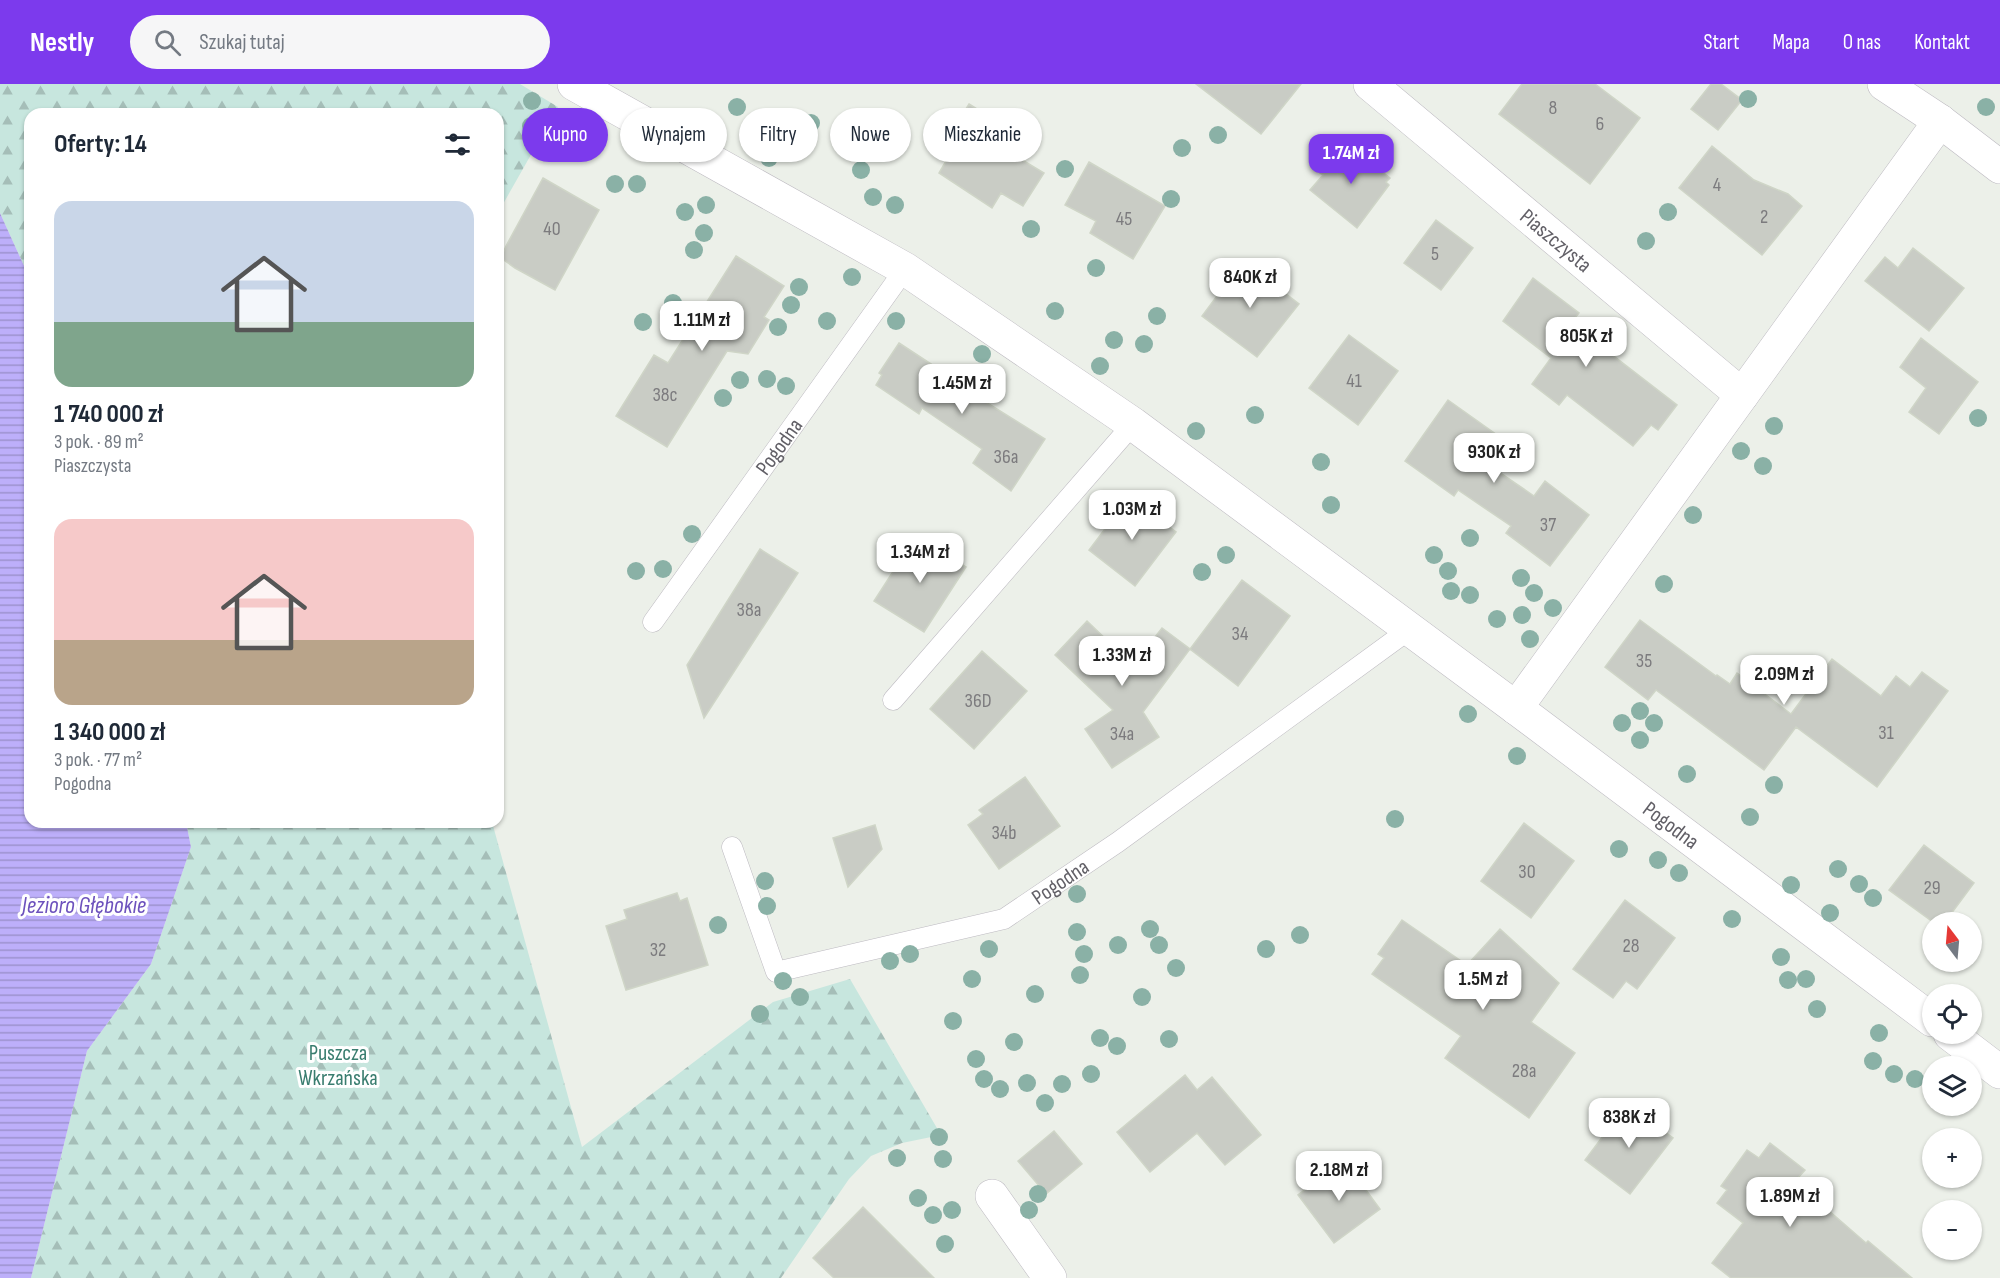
<!DOCTYPE html>
<html lang="pl">
<head>
<meta charset="utf-8">
<style>
	body { margin:0; font-family:"Sofia Sans Condensed",sans-serif; background:#f6f6f7; color:#1f2937; height:100vh; display:flex; flex-direction:column; font-size:22px; white-space:nowrap }
	* { box-sizing:border-box; margin:0 }
	p { font-size:20px; color:#747a83 }
	.icon { flex:none; width:33px; height:33px; fill:none; stroke:currentColor; stroke-width:2; stroke-linecap:round; stroke-linejoin:round }
	.map { position:relative; flex:1; overflow:hidden }
	.sheet { position:absolute; left:24px; top:24px; width:480px; height:720px; display:flex; flex-direction:column; background:#fff; border-radius:18px; box-shadow:0 2px 4px #0004 }
	.sheet>* { flex:none }
	.hud { position:absolute; left:522px; top:24px; width:570px; height:54px; display:flex; gap:12px }
	.needle { width:39px; rotate:344deg }
	.buttons { position:absolute; left:1922px; top:828px; display:grid; gap:12px }
	.buttons a { display:grid; place-items:center; width:60px; height:60px; border-radius:50%; background:#fff; box-shadow:0 2px 4px #0004; font-size:30px }
	.price { position:absolute; translate:-50% -51px; padding:0 14px; border-radius:12px; background:#fff; color:#222; font-size:20px; line-height:39px; filter:drop-shadow(0 2px 3px #0008) }
	.price::after { content:''; position:absolute; left:50%; top:36px; width:18px; height:14px; margin-left:-9px; background:inherit; clip-path:polygon(0 0,100% 0,50% 100%) }
	.price.selected { background:#7c3aed; color:#fff }
	ul { padding:0; list-style:none }
	li { display:grid; align-content:center; gap:12px; height:318px; padding:0 30px }
	li span { display:grid; place-items:center; height:186px; border-radius:18px; color:#555 }
	li>.icon { margin-inline-start:auto }
	span .icon { width:108px; height:108px; fill:#fffc; stroke-width:1 }
	li b { font-size:26px }
	h2 { display:flex; justify-content:space-between; align-items:center; height:72px; padding:0 30px; font-size:26px }
	.pill { padding:0 21px; border-radius:27px; background:#fff; box-shadow:0 2px 4px #0004; font-size:21px; line-height:54px }
	.pill.selected { background:#7c3aed; color:#fff }
	header { display:flex; align-items:center; gap:36px; box-sizing:border-box; height:84px; padding:0 30px; background:#7c3aed; color:#fff }
	header strong { font-size:28px }
	nav { display:flex; gap:33px; margin-inline-start:auto; font-size:21px }
	.search { width:420px; height:54px; background:#f6f6f7; display:flex; align-items:center; gap:15px; box-sizing:border-box; padding:0 21px; border-radius:33px; color:#747a83; font-size:22px }
	.map>svg:first-child { display:block }
</style>
</head>
<body>
<header>
<strong>Nestly</strong>
<div class="search"><svg class="icon" aria-label="search" viewBox="0 0 24 24"><circle cx="10" cy="10" r="6"/><path d="M15 15l6 6"/></svg>Szukaj tutaj</div>
<nav><a>Start</a><a>Mapa</a><a>O nas</a><a>Kontakt</a></nav>
</header>
<div class="map">
<svg width="2000" height="1194" viewBox="0 0 2000 1194">
	<defs>
		<pattern id="forest-firs" width="22" height="20" patternUnits="userSpaceOnUse" patternTransform="scale(1.5)"><rect width="22" height="20" fill="#c7e6de"/><path d="M5 1l3.5 6h-7zM16 11l3.5 6h-7z" fill="#a5beb8"/></pattern>
		<pattern id="water-rules" width="6" height="5" patternUnits="userSpaceOnUse" patternTransform="scale(1.5)"><rect width="6" height="5" fill="#bdaffa"/><path d="M0 2.5h6" fill="none" stroke="#9d92ce"/></pattern>
	</defs>
	<rect width="100%" height="100%" fill="#ecf0e9"/>
	<path fill="url(#forest-firs)" d="M0,0H520L558,23L498,129V30H30V195L0,129Z
		M186,738H492L582,1063L773,918L850,895L941,1051L902,1059L871,1072L849,1095L781,1194H31L87,967L151,880L191,763Z"/>
	<path fill="url(#water-rules)" d="M0,129L30,195V738H186L191,763L151,880L87,967L31,1194H0Z"/>
	<path fill="#c9ccc5" stroke="#cfd5c7" stroke-width="1.5" d="M1196,0H1301L1261,50Z
		M1522,0H1595L1640,34L1590,100L1499,30Z
		M1711,0H1721L1742,16L1718,46L1691,25Z
		M969,20L1012,47L1001,63L1044,89L1023,122L1001,109L992,124L939,89L946,77L937,71Z
		M1345,58L1390,94L1386,98L1389,101L1357,144L1310,106L1323,91L1320,89Z
		M1712,62L1754,96L1788,110L1802,122L1762,171L1679,104Z
		M1089,78L1165,122L1133,175L1090,149L1096,137L1065,121Z
		M543,94L599,126L555,206L515,184L501,174L506,162Z
		M1436,136L1473,164L1441,206L1404,179Z
		M1913,164L1964,204L1929,247L1865,197L1885,173L1898,184Z
		M736,172L784,202L764,233L769,236L748,270L727,267L667,363L616,332L654,271L668,279Z
		M1243,177L1299,220L1257,273L1202,232Z
		M1533,194L1579,229L1571,239L1677,321L1658,346L1651,341L1633,362L1567,311L1559,321L1532,300L1551,274L1503,237Z
		M1349,251L1398,287L1358,341L1309,304Z
		M1921,254L1978,298L1939,350L1909,328L1926,304L1900,283Z
		M899,259L945,289L944,292L1045,355L1011,407L973,379L982,365L922,324L919,330L876,301L882,291L879,289Z
		M1448,316L1497,351L1480,375L1534,412L1545,397L1589,431L1550,482L1506,449L1511,442L1458,406L1454,412L1405,377Z
		M1129,413L1176,448L1135,502L1089,466Z
		M916,452L966,483L924,548L874,517Z
		M760,465L798,489L704,634L687,581Z
		M1242,496L1290,532L1238,602L1190,565Z
		M1640,536L1716,592L1717,591L1730,600L1737,589L1791,630L1832,575L1881,612L1896,592L1910,603L1922,588L1948,607L1877,703L1796,643L1764,686L1656,606L1648,616L1605,583Z
		M1087,537L1133,581L1162,544L1190,565L1143,628L1159,653L1112,684L1085,645L1113,626L1055,571Z
		M982,567L1027,607L974,665L930,625Z
		M1025,693L1060,742L999,785L968,741L983,730L979,726Z
		M1524,739L1574,777L1531,834L1481,797Z
		M875,741L882,765L848,803L833,754Z
		M1924,761L1974,799L1945,838H1933L1889,806Z
		M677,809L680,817L687,814L708,881L626,906L606,842L627,835L624,826Z
		M1625,816L1675,854L1637,905L1626,897L1613,914L1573,885Z
		M1402,836L1467,881L1500,845L1559,899L1531,938L1575,969L1529,1034L1445,974L1461,952L1372,890L1384,874L1378,870Z
		M1185,991L1197,1006L1212,993L1261,1051L1225,1081L1197,1049L1150,1088L1117,1048Z
		M1627,1020L1673,1054L1630,1110L1585,1076Z
		M1054,1047L1082,1080L1046,1110L1018,1077Z
		M1770,1059L1805,1086L1797,1095L1823,1114L1820,1119L1866,1159L1868,1157L1912,1194H1731L1712,1179L1743,1139L1717,1119L1727,1106L1721,1102L1747,1066L1759,1074Z
		M1344,1076L1380,1125L1334,1159L1298,1111Z
		M863,1123L934,1194H834L813,1174Z"/>
	<g fill="none" stroke-linecap="round" stroke-linejoin="round">
		<g stroke="#bdbac1" stroke-width="21">
			<g id="service">
				<path id="s1" d="M653,538L905,185"/>
				<path d="M893,616L1133,340"/>
				<path id="s2" d="M732,763L776,888L1004,835L1118,758L1410,545"/>
			</g>
		</g>
		<g stroke="#bdbac1" stroke-width="34">
			<g id="minor">
				<path id="s3" d="M574,0L905,185L1133,340L1516,624L1932,936"/>
				<path id="s4" d="M1370,0L1742,311"/>
				<path d="M1884,0L1940,37L2000,83"/>
				<path d="M1516,624L1940,37"/>
				<path d="M1950,950L2000,988"/>
				<path d="M992,1112L1050,1194"/>
			</g>
		</g>
		<use href="#service" stroke="#fff" stroke-width="20"/>
		<use href="#minor" stroke="#fff" stroke-width="33"/>
	</g>
	<g fill="#8ab1a6">
		<circle cx="1748" cy="15" r="9"/>
		<circle cx="532" cy="17" r="9"/>
		<circle cx="737" cy="23" r="9"/>
		<circle cx="1986" cy="23" r="9"/>
		<circle cx="811" cy="39" r="9"/>
		<circle cx="531" cy="42" r="9"/>
		<circle cx="1218" cy="51" r="9"/>
		<circle cx="1182" cy="64" r="9"/>
		<circle cx="769" cy="74" r="9"/>
		<circle cx="1065" cy="85" r="9"/>
		<circle cx="861" cy="86" r="9"/>
		<circle cx="615" cy="100" r="9"/>
		<circle cx="637" cy="100" r="9"/>
		<circle cx="873" cy="113" r="9"/>
		<circle cx="1171" cy="115" r="9"/>
		<circle cx="706" cy="121" r="9"/>
		<circle cx="895" cy="121" r="9"/>
		<circle cx="685" cy="128" r="9"/>
		<circle cx="1668" cy="128" r="9"/>
		<circle cx="1031" cy="145" r="9"/>
		<circle cx="704" cy="149" r="9"/>
		<circle cx="1646" cy="157" r="9"/>
		<circle cx="694" cy="166" r="9"/>
		<circle cx="1096" cy="184" r="9"/>
		<circle cx="852" cy="193" r="9"/>
		<circle cx="799" cy="203" r="9"/>
		<circle cx="673" cy="219" r="9"/>
		<circle cx="791" cy="221" r="9"/>
		<circle cx="1055" cy="227" r="9"/>
		<circle cx="1157" cy="232" r="9"/>
		<circle cx="827" cy="237" r="9"/>
		<circle cx="896" cy="237" r="9"/>
		<circle cx="643" cy="238" r="9"/>
		<circle cx="778" cy="243" r="9"/>
		<circle cx="1114" cy="256" r="9"/>
		<circle cx="1144" cy="260" r="9"/>
		<circle cx="982" cy="270" r="9"/>
		<circle cx="1100" cy="282" r="9"/>
		<circle cx="767" cy="295" r="9"/>
		<circle cx="740" cy="296" r="9"/>
		<circle cx="786" cy="302" r="9"/>
		<circle cx="723" cy="314" r="9"/>
		<circle cx="1255" cy="331" r="9"/>
		<circle cx="1978" cy="334" r="9"/>
		<circle cx="1774" cy="342" r="9"/>
		<circle cx="1196" cy="347" r="9"/>
		<circle cx="1741" cy="367" r="9"/>
		<circle cx="1321" cy="378" r="9"/>
		<circle cx="1763" cy="382" r="9"/>
		<circle cx="1331" cy="421" r="9"/>
		<circle cx="1693" cy="431" r="9"/>
		<circle cx="692" cy="450" r="9"/>
		<circle cx="1470" cy="454" r="9"/>
		<circle cx="1226" cy="471" r="9"/>
		<circle cx="1434" cy="471" r="9"/>
		<circle cx="663" cy="485" r="9"/>
		<circle cx="636" cy="487" r="9"/>
		<circle cx="1448" cy="487" r="9"/>
		<circle cx="1202" cy="488" r="9"/>
		<circle cx="1521" cy="494" r="9"/>
		<circle cx="1664" cy="500" r="9"/>
		<circle cx="1451" cy="507" r="9"/>
		<circle cx="1534" cy="509" r="9"/>
		<circle cx="1470" cy="511" r="9"/>
		<circle cx="1553" cy="524" r="9"/>
		<circle cx="1522" cy="531" r="9"/>
		<circle cx="1497" cy="535" r="9"/>
		<circle cx="1530" cy="555" r="9"/>
		<circle cx="1640" cy="627" r="9"/>
		<circle cx="1468" cy="630" r="9"/>
		<circle cx="1622" cy="639" r="9"/>
		<circle cx="1654" cy="639" r="9"/>
		<circle cx="1640" cy="656" r="9"/>
		<circle cx="1517" cy="672" r="9"/>
		<circle cx="1687" cy="690" r="9"/>
		<circle cx="1774" cy="701" r="9"/>
		<circle cx="1750" cy="733" r="9"/>
		<circle cx="1395" cy="735" r="9"/>
		<circle cx="1619" cy="765" r="9"/>
		<circle cx="1658" cy="776" r="9"/>
		<circle cx="1838" cy="785" r="9"/>
		<circle cx="1679" cy="789" r="9"/>
		<circle cx="765" cy="797" r="9"/>
		<circle cx="1859" cy="800" r="9"/>
		<circle cx="1791" cy="801" r="9"/>
		<circle cx="1077" cy="810" r="9"/>
		<circle cx="1873" cy="814" r="9"/>
		<circle cx="767" cy="822" r="9"/>
		<circle cx="1830" cy="829" r="9"/>
		<circle cx="1732" cy="835" r="9"/>
		<circle cx="718" cy="841" r="9"/>
		<circle cx="1150" cy="845" r="9"/>
		<circle cx="1077" cy="848" r="9"/>
		<circle cx="1300" cy="851" r="9"/>
		<circle cx="1118" cy="861" r="9"/>
		<circle cx="1159" cy="861" r="9"/>
		<circle cx="989" cy="865" r="9"/>
		<circle cx="1266" cy="865" r="9"/>
		<circle cx="910" cy="870" r="9"/>
		<circle cx="1084" cy="870" r="9"/>
		<circle cx="1781" cy="873" r="9"/>
		<circle cx="890" cy="877" r="9"/>
		<circle cx="1176" cy="884" r="9"/>
		<circle cx="1080" cy="891" r="9"/>
		<circle cx="972" cy="895" r="9"/>
		<circle cx="1806" cy="895" r="9"/>
		<circle cx="1788" cy="896" r="9"/>
		<circle cx="783" cy="897" r="9"/>
		<circle cx="1035" cy="910" r="9"/>
		<circle cx="800" cy="913" r="9"/>
		<circle cx="1142" cy="913" r="9"/>
		<circle cx="1817" cy="925" r="9"/>
		<circle cx="760" cy="930" r="9"/>
		<circle cx="953" cy="937" r="9"/>
		<circle cx="1879" cy="949" r="9"/>
		<circle cx="1100" cy="954" r="9"/>
		<circle cx="1169" cy="955" r="9"/>
		<circle cx="1014" cy="958" r="9"/>
		<circle cx="1117" cy="962" r="9"/>
		<circle cx="976" cy="975" r="9"/>
		<circle cx="1873" cy="977" r="9"/>
		<circle cx="1091" cy="990" r="9"/>
		<circle cx="1894" cy="990" r="9"/>
		<circle cx="984" cy="995" r="9"/>
		<circle cx="1915" cy="995" r="9"/>
		<circle cx="1027" cy="999" r="9"/>
		<circle cx="1062" cy="1000" r="9"/>
		<circle cx="1000" cy="1005" r="9"/>
		<circle cx="1045" cy="1019" r="9"/>
		<circle cx="939" cy="1053" r="9"/>
		<circle cx="897" cy="1074" r="9"/>
		<circle cx="943" cy="1075" r="9"/>
		<circle cx="1038" cy="1110" r="9"/>
		<circle cx="918" cy="1114" r="9"/>
		<circle cx="952" cy="1126" r="9"/>
		<circle cx="1029" cy="1126" r="9"/>
		<circle cx="933" cy="1131" r="9"/>
		<circle cx="945" cy="1160" r="9"/>
	</g>
	<g text-anchor="middle" stroke-width="6" stroke-linejoin="round" paint-order="stroke">
		<g font-size="20" fill="#7c7b7e">
			<text x="1553" y="30">8</text>
			<text x="1600" y="46">6</text>
			<text x="1717" y="107">4</text>
			<text x="1764" y="139">2</text>
			<text x="1124" y="141">45</text>
			<text x="552" y="151">40</text>
			<text x="1435" y="176">5</text>
			<text x="1354" y="303">41</text>
			<text x="665" y="317">38c</text>
			<text x="1006" y="379">36a</text>
			<text x="1548" y="447">37</text>
			<text x="749" y="532">38a</text>
			<text x="1240" y="556">34</text>
			<text x="1644" y="583">35</text>
			<text x="978" y="623">36D</text>
			<text x="1886" y="655">31</text>
			<text x="1122" y="656">34a</text>
			<text x="1004" y="755">34b</text>
			<text x="1527" y="794">30</text>
			<text x="1932" y="810">29</text>
			<text x="1631" y="868">28</text>
			<text x="658" y="872">32</text>
			<text x="1524" y="993">28a</text>
		</g>
		<g font-size="22" fill="#626067" stroke="#fff">
			<text dy="8" stroke="none"><textPath href="#s4" startOffset="243">Piaszczysta</textPath></text>
			<text dy="8" stroke="none"><textPath href="#s1" startOffset="216">Pogodna</textPath></text>
			<text dy="8" stroke="none"><textPath href="#s3" startOffset="1326">Pogodna</textPath></text>
			<text dy="8" stroke="none"><textPath href="#s2" startOffset="434">Pogodna</textPath></text>
		</g>
		<g font-size="22" fill="#397d6f" stroke="#fff">
			<text x="338" y="976">Puszcza<tspan x="338" dy="25">Wkrzańska</tspan></text>
		</g>
		<g font-size="24" font-style="italic" fill="#6d52bd" stroke="#fff">
			<text x="84" y="829">Jezioro Głębokie</text>
		</g>
	</g>
</svg>
<div class="buttons">
<a><svg class="needle" viewBox="-14 -14 28 28"><path d="M0-13l5 13h-10z" fill="#e53935"/><path d="M0 13l5-13h-10z" fill="#747a83"/></svg></a>
<a><svg class="icon" aria-label="locate" viewBox="0 0 24 24"><circle cx="12" cy="12" r="6"/><path d="M12 2v4M12 18v4M2 12h4M18 12h4"/></svg></a>
<a><svg class="icon" aria-label="layers" viewBox="0 0 24 24"><path d="M12 4l9 5-9 5-9-5zM3 14l9 5 9-5"/></svg></a>
<a>+</a>
<a>−</a>
</div>
<b class="price selected" style="left:1351px;top:101px">1.74M zł</b>
<b class="price" style="left:1250px;top:225px">840K zł</b>
<b class="price" style="left:702px;top:268px">1.11M zł</b>
<b class="price" style="left:1586px;top:284px">805K zł</b>
<b class="price" style="left:962px;top:331px">1.45M zł</b>
<b class="price" style="left:1494px;top:400px">930K zł</b>
<b class="price" style="left:1132px;top:457px">1.03M zł</b>
<b class="price" style="left:920px;top:500px">1.34M zł</b>
<b class="price" style="left:1122px;top:603px">1.33M zł</b>
<b class="price" style="left:1784px;top:622px">2.09M zł</b>
<b class="price" style="left:1483px;top:927px">1.5M zł</b>
<b class="price" style="left:1629px;top:1065px">838K zł</b>
<b class="price" style="left:1339px;top:1118px">2.18M zł</b>
<b class="price" style="left:1790px;top:1144px">1.89M zł</b>
<div class="hud">
<a class="pill selected">Kupno</a>
<a class="pill">Wynajem</a>
<a class="pill">Filtry</a>
<a class="pill">Nowe</a>
<a class="pill">Mieszkanie</a>
</div>
<section class="sheet">
<h2>Oferty: 14<svg class="icon" aria-label="filters" viewBox="0 0 24 24"><path d="M4 7h16M4 17h16"/><circle cx="9" cy="7" r="2"/><circle cx="15" cy="17" r="2"/></svg></h2>
<ul>
<li><span style="background:linear-gradient(#c9d6e8 65%,#7fa58c 0)"><svg class="icon" aria-label="home" viewBox="0 0 24 24"><path d="M3 11l9-7 9 7M6 9v11h12V9"/></svg></span><div><b>1 740 000 zł</b><p>3 pok. · 89 m²</p><p>Piaszczysta</p></div></li>
<li><span style="background:linear-gradient(#f6c9c9 65%,#b9a48a 0)"><svg class="icon" aria-label="home" viewBox="0 0 24 24"><path d="M3 11l9-7 9 7M6 9v11h12V9"/></svg></span><div><b>1 340 000 zł</b><p>3 pok. · 77 m²</p><p>Pogodna</p></div></li>
</ul>
</section>
</div>
</body>
</html>
